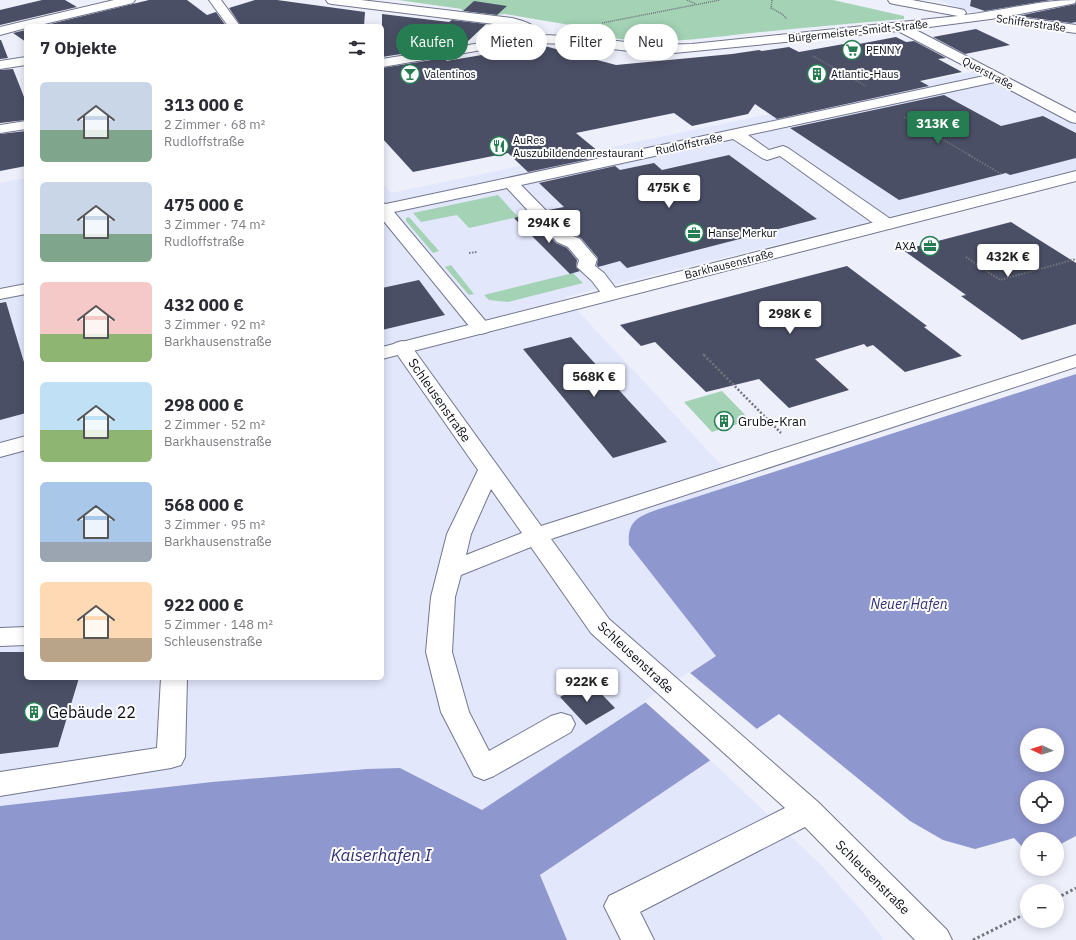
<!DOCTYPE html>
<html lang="de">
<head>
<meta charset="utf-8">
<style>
	body { margin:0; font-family:"IBM Plex Sans",sans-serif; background:#f7f7f7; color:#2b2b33; height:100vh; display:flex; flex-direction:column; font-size:15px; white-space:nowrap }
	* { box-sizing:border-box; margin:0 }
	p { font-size:13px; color:#7c7c81 }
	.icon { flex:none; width:22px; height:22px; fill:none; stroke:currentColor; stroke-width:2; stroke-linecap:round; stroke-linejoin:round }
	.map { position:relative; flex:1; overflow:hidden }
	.sheet { position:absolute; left:24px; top:24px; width:360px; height:656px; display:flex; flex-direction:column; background:#fff; border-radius:6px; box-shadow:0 2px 10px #0003 }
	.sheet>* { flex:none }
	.hud { position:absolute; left:396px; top:24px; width:380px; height:36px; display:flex; gap:8px }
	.needle { width:26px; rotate:274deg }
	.controls { position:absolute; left:1020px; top:728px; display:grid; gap:8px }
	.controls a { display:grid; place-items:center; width:44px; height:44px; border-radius:50%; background:#fff; box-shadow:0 2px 10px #0003; font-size:20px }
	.price { position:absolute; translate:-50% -34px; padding:0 9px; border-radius:4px; background:#fff; color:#222; font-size:13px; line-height:26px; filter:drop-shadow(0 1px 2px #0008) }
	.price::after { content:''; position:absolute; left:50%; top:24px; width:12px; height:9px; margin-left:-6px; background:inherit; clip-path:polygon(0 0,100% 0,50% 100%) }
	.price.active { background:#257d51; color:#fff }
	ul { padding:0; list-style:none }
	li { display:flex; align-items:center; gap:12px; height:100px; padding:0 16px }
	li span { display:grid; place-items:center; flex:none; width:112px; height:80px; border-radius:6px; color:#555 }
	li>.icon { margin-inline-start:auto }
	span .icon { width:48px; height:48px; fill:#fffc; stroke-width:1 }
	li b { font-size:17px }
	h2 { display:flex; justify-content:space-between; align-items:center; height:48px; padding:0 16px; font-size:17px }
	.chip { padding:0 14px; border-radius:18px; background:#fff; box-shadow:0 2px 10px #0003; font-size:14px; line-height:36px }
	.chip.active { background:#257d51; color:#fff }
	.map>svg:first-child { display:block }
</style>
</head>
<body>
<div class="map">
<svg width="1076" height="940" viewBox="0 0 1076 940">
	<rect width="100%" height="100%" fill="#edeffb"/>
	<path fill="#e3e7fc" d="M940,0H1076V26L1071,27L969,12Z
		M986,69L1076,117V170L565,297L739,484L644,514L629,545L716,656L482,810L400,768L367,769L212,782L0,806V183L26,178V678H382V183L391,193Z
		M710,760L822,866L862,911L884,940H567L540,875Z"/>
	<path fill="#a3d2b5" d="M398,0H833L904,16V19C853,23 803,28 752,33C697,39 641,48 586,32V28L581,25H570L505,14L497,15L461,10L462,9Z
		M498,195L518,217L469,228L457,215L421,222L413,213Z
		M409,217L439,251L433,253L406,221V218Z
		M451,265L474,294L469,295L445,267Z
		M573,273L583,283L508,302L489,300L484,295Z
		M722,391L750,420L712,432L684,402Z"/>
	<path fill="#8f97cf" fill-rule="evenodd" d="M1076,374V836L1057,846V839H1027V852L1014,838L975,849L943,840L910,821L779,714L540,875L567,940H0V806L212,782L367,769L400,768L482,810L716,656L629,545C627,522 637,517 656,510ZM1027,735H1057V765H1027ZM1027,787H1057V817H1027Z"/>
	<path fill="#edeffb" d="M689,672L758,730L712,762L644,701Z"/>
	<path fill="#4b4f66" d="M42,0H65L77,7L0,25V10Z
		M149,0H187L207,15L216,12L226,26H42Z
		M255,0H277L365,12L364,26H241L229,8Z
		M971,0H1051L985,11L970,6Z
		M474,1L507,6L497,15L463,11Z
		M1076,4V22L1071,23L1018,16Z
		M382,14L449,22L452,20L486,24L465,44L382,57Z
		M976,29L1010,45L965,54L933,37Z
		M26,30V42L13,33Z
		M896,37L906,42L914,41L946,58L938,59L962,72L920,81L929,86L777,119L755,104L748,114L692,126L674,113L576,133L604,156L528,172L508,153L413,172L382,138V68L450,57L446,61L541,45L616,65L732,54L759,50L762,51L789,47L799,52L855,42L859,44Z
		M0,40H1L8,58L0,59Z
		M13,69L26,102V120L0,123V70Z
		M944,95L1001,126L1043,116L1076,133V158L1010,175L1006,173L899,200L790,128Z
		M26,131V166L0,171V134Z
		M729,155L817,219L627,268L620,261L598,267L597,265L598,258L581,238L570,233L548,210L564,207L539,183L615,166L620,170L654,163L662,170Z
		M529,214L556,243L567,248L577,260L576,267L580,271L570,274L514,218Z
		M1011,222L1076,263V324L1022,340L961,296L966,295L903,250Z
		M847,266L927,326L924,327L962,356L905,372L873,345L867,347L864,344L815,359L849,390L789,408L759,379L706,392L655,342L641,346L620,325Z
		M419,280L445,315L382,330V288Z
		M6,302L26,369V413L0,420V303Z
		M571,337L628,400L667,442L613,458L523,349Z
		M0,652H26V678H79L58,747L0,754Z
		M589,681L615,708L586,725L560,697Z"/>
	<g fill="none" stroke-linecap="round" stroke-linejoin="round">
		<g stroke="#72768f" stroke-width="2">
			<path id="minor" d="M114,0H135L133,3L36,26H26V28L0,35V27Z
				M209,0H221L240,26H228Z
				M326,0H361L512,18C524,21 535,24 542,35L569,36L655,45L692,44L958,16L894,4L890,3L888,0H912L960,9L964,10L966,13L964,15C1002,11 1038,0 1076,0L1075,3L1071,4L1009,16L1076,25V33L1004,23L1000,22L998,18L914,29L1076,113V123L1071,122L995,82L748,135L769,150L783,146L788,148L892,220L894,224L892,228L886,229L880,228L780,156L767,160L762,158L733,139L521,185L569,234L580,239L597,259L595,266L604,273L620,294L617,298L611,299L605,298L592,281L577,267L579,260L568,247L557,242L507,188L394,212L488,324L490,328L488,332L481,334L474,332L382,219V203L386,204L984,76L898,31L674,53L638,52L569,44L535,43L517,44L382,67V59L530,35L523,30L511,26L332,4L328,3Z
				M26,57V65L0,69V61Z
				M26,121V129L0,133V125Z
				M26,284V294L0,299V289Z
				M402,341L409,343L541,526L1076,355V367L551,539L609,619L818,802L947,930L952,940H915L805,827L640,912L654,940H621L604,906L609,896L785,808L591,633L531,547L461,575L455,597L452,652L469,712L489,751L551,716L561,713L571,716L575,724L571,732L494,776L484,780L474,776L441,712L426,652L431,597L447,534L478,470L392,347L395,343ZM491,489L522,533L466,555L471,534Z
				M26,627V645L0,646V628Z
				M161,678H187L185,757L181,765L171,768L0,796V772L157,748Z"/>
		</g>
		<g stroke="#72768f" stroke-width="2">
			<path id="major" d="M1076,171V181L382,359V347Z
				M26,436V450L0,457V443Z"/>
		</g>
		<path stroke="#72747e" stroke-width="1.5" stroke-dasharray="1 1" stroke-linecap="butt" d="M687,0L696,4
			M772,0L771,8L782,14L787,19
			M602,23L720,0
			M813,56L866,86
			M904,117L971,156"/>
		<path stroke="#72747e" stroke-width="2" stroke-dasharray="1.5 1.5" stroke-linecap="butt" d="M969,155L1001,174
			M469,253L477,252
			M966,257L1000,280L1076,259
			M703,354L705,356"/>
		<path stroke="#72747e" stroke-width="2.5" stroke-dasharray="2 2" stroke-linecap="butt" d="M704,355L781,433"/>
		<path stroke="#72747e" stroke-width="3" stroke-dasharray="2.5 2.5" stroke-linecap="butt" d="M1057,898L1076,888
			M973,940L1027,913"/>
		<use href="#minor" fill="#fff" fill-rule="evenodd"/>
		<use href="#major" fill="#fff" fill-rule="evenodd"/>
	</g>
	<defs>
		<g id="supermarket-ring" transform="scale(1)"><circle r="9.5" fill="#fdfdfd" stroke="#257d51" stroke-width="1.5"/><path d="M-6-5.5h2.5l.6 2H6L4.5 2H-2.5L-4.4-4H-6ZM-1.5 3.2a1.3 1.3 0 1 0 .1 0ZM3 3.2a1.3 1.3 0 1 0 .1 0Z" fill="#257d51"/></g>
		<g id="bar-ring" transform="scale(1)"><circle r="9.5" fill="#fdfdfd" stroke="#257d51" stroke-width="1.5"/><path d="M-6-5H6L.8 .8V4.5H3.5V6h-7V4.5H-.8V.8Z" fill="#257d51"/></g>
		<g id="building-ring" transform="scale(1)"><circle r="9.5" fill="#fdfdfd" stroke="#257d51" stroke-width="1.5"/><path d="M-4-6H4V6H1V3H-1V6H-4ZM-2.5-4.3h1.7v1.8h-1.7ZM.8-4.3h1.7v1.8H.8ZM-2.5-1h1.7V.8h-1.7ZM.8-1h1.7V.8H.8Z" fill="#257d51"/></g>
		<g id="restaurant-ring" transform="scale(1)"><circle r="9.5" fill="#fdfdfd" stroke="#257d51" stroke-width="1.5"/><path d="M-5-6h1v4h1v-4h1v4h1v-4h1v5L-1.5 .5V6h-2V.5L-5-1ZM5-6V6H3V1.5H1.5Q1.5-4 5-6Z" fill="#257d51"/></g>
		<g id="office-ring" transform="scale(1)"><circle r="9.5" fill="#fdfdfd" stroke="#257d51" stroke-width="1.5"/><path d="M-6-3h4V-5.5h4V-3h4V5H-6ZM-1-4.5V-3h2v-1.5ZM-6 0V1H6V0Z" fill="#257d51"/></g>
	</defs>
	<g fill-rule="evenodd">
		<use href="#supermarket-ring" x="852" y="50"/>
		<use href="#bar-ring" x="410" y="74"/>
		<use href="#building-ring" x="817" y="74"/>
		<use href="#restaurant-ring" x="499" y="146"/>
		<use href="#office-ring" x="694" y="233"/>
		<use href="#office-ring" x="930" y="246"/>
		<use href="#building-ring" x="724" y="421"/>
		<use href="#building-ring" x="34" y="712"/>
	</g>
	<g text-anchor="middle" stroke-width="4" stroke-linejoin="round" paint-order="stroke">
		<g font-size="11" fill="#0c0e17" stroke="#fdfdfd">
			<text transform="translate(1031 23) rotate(8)" y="4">Schifferstraße</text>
			<text transform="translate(858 31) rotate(-6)" y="4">Bürgermeister-Smidt-Straße</text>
			<text transform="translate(988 73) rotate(28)" y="4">Querstraße</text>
			<text transform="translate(689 144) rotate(-12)" y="4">Rudloffstraße</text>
			<text transform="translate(729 264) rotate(-14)" y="4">Barkhausenstraße</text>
		</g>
		<g font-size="11" fill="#0c0e17" stroke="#fdfdfd" text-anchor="start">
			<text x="866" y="54">PENNY</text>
			<text x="424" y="78">Valentinos</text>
			<text x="831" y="78">Atlantic-Haus</text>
			<text x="513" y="144">AuRes<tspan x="513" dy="13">Auszubildendenrestaurant</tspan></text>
			<text x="708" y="237">Hanse Merkur</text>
			<text x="916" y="250" text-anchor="end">AXA</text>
		</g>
		<g font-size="13" fill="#0c0e17" stroke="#fdfdfd">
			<text transform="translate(440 400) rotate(55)" y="5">Schleusenstraße</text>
			<text transform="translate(636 657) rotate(43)" y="5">Schleusenstraße</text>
			<text transform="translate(873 877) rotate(45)" y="5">Schleusenstraße</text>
		</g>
		<g font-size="13" fill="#0c0e17" stroke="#fdfdfd" text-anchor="start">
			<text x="738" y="426">Grube-Kran</text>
		</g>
		<g font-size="14" font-style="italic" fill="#2d2f72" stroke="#fdfdfd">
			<text x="909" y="609">Neuer Hafen</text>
		</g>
		<g font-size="16" fill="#0c0e17" stroke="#fdfdfd" text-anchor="start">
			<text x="48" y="718">Gebäude 22</text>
		</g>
		<g font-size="17" font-style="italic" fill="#2d2f72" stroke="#fdfdfd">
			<text x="381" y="861">Kaiserhafen I</text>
		</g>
	</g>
</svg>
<div class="controls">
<a><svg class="needle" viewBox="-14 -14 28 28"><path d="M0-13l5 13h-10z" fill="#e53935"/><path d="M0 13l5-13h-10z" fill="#7c7c81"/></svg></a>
<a><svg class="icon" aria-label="locate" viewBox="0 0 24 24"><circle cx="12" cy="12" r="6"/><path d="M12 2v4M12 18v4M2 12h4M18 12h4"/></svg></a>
<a>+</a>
<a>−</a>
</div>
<b class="price active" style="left:938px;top:145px">313K €</b>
<b class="price" style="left:669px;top:209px">475K €</b>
<b class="price" style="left:549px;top:244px">294K €</b>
<b class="price" style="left:1008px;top:278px">432K €</b>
<b class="price" style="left:790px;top:335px">298K €</b>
<b class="price" style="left:594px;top:398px">568K €</b>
<b class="price" style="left:587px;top:703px">922K €</b>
<div class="hud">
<a class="chip active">Kaufen</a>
<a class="chip">Mieten</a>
<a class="chip">Filter</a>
<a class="chip">Neu</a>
</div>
<section class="sheet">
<h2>7 Objekte<svg class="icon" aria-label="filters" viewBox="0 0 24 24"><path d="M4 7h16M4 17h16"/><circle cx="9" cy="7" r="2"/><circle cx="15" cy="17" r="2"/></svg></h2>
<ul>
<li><span style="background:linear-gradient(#c9d6e8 60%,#7fa58c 0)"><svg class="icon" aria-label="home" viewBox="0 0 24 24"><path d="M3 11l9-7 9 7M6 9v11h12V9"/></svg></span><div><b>313 000 €</b><p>2 Zimmer · 68 m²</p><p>Rudloffstraße</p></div></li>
<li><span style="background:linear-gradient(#c9d6e8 65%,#7fa58c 0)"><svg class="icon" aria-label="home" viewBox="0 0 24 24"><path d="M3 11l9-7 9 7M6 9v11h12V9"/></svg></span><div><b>475 000 €</b><p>3 Zimmer · 74 m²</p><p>Rudloffstraße</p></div></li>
<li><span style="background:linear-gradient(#f6c9c9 65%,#8fb573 0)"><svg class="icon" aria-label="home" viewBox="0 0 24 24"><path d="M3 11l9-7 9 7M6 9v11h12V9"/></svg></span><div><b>432 000 €</b><p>3 Zimmer · 92 m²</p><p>Barkhausenstraße</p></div></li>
<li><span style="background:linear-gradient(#bfe0f5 60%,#8fb573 0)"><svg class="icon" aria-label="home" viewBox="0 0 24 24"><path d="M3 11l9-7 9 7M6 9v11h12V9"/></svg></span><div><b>298 000 €</b><p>2 Zimmer · 52 m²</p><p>Barkhausenstraße</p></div></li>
<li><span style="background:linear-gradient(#a9c7e8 75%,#9aa5b1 0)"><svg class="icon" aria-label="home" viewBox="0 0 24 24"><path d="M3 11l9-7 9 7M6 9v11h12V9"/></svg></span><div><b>568 000 €</b><p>3 Zimmer · 95 m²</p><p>Barkhausenstraße</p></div></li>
<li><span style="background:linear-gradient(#ffd9b3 70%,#b9a48a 0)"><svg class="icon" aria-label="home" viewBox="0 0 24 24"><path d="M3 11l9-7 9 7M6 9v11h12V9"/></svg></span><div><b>922 000 €</b><p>5 Zimmer · 148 m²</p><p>Schleusenstraße</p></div></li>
</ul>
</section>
</div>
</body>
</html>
